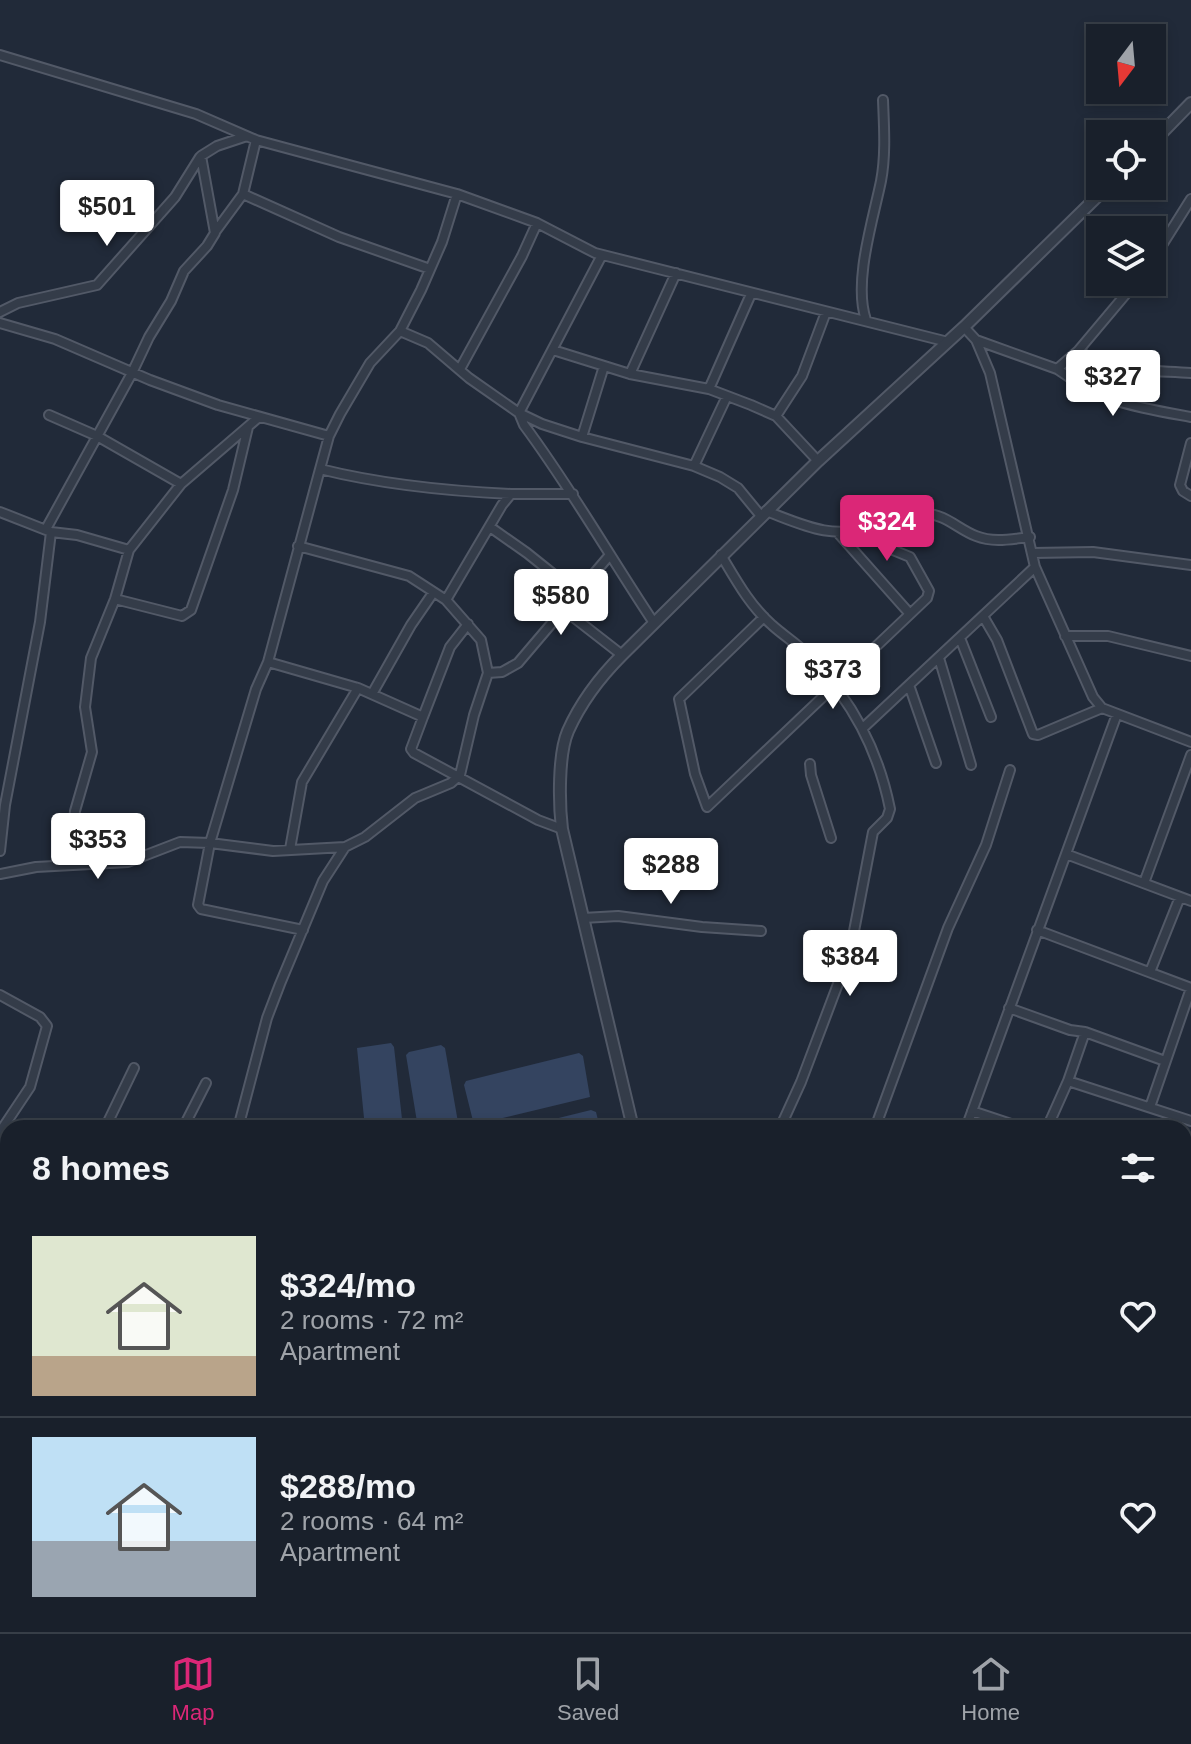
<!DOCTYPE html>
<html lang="en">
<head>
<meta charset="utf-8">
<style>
	body { margin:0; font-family:Arial,sans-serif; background:#262d37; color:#f1f3f6; height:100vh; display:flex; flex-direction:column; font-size:30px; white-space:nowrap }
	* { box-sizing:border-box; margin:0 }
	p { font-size:26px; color:#9fa3a9 }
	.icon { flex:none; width:44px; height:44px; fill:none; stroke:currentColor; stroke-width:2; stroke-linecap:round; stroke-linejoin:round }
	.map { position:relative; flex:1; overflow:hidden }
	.sheet { position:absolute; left:0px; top:1120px; width:1192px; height:512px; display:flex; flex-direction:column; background:#19202b; border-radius:24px 24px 0 0; box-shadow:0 4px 12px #0003,0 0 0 2px #373e47 }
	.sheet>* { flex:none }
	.needle { width:52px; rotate:196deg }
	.buttons { position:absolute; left:1086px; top:24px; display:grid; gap:16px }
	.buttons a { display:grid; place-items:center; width:80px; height:80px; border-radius:0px; background:#19202b; box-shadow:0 4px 12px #0003,0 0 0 2px #373e47; font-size:40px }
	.price { position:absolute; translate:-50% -68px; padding:0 18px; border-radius:8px; background:#fff; color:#222; font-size:26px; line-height:52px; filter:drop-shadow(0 2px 4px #0008) }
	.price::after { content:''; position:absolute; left:50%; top:48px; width:24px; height:18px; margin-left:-12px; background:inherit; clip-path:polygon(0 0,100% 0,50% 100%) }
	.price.selected { background:#db2777; color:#fff }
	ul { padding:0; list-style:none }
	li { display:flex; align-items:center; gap:24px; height:200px; padding:0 32px }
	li+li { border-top:2px solid #373e47 }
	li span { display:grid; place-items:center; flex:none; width:224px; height:160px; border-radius:0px; color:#555 }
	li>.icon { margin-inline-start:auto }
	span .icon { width:96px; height:96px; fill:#fffc; stroke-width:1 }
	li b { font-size:34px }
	h2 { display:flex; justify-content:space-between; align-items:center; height:96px; padding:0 32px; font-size:34px }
	.dock { display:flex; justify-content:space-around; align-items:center; height:112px; border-top:2px solid #373e47; background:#19202b; font-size:22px; color:#9fa3a9 }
	.dock a { display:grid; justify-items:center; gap:4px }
	.dock .selected { color:#db2777 }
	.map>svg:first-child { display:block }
</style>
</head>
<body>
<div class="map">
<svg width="1191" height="1632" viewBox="0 0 1191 1632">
	<rect width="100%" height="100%" fill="#212a39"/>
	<path fill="#344460" d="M391,1043L394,1047L403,1128H365L357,1048Z
		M441,1045L445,1048L459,1128H418L406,1055L409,1052Z
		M579,1053L583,1056L590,1097L474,1125L464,1085L466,1081Z
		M591,1110L596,1112L600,1128H518Z"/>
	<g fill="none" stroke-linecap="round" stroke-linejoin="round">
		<g stroke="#525967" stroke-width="12">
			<path id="minor" d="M0,55L196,114L256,140L457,194L537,223L595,253L948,342
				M243,194L339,237L430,269
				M457,194L442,242L421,290L400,331L370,363L340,414L329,436L320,469C384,485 446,491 511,494
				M215,232L243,194L256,140
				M602,255L519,413L524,425C571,488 610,557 654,623
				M1152,261L1191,199
				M0,312L18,303L97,285L175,197L200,157
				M866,320C853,282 873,220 881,181C886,155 884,126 883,100
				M0,323L55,339L150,380L218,405L329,436
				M964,327L976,340L990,373L1035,567L1093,697L1102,708L1191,742
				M400,331L428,343L469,378L519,413L542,424L582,437L694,466L720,477L738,488L761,516
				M976,340L1057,369L1078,351L1136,282
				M553,350L630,374L709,389L751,405L776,416L818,461
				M1078,351C1114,373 1151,370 1191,373
				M460,369L522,256L537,223
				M1057,369C1104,403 1136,407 1191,417
				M630,374L676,273
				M709,389L751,294
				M49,415L97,436L181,484
				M776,416L802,376L826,312
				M582,437L604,366
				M1191,443L1180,485L1183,491L1191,496
				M694,466L727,396
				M320,469L268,662L358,688L423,717L411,749L414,753L538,820L562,829
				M766,511C806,526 829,539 872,527C891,522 906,514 926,514C945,514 958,529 976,536C994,543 1011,539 1030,537
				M0,512L51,532L77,535L129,550
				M490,527L527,553L577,593
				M46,529L132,373L149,337L171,301L184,271L207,246L215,233L201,156L217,146L244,137
				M839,534L910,614
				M298,546L409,576L446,600
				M1033,553L1093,552L1191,565
				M721,555C736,580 750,606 772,625C784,636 799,645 810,657C852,701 878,749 890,809L887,818L873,832L850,952L801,1082L780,1128
				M115,599L182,616L191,610L233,490L248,427
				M563,609L622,655
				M983,616L997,640L1033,734L1038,735L1102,708
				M764,617L679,699L695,774L707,807L927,598L929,591L910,557L888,548L872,528
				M1065,636H1108L1191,656
				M960,638L991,717
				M939,658L971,765
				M268,662L256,689L210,843L198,905L201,909L303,930
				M488,673L502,672L518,663L609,556
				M909,685L936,763
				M372,694L411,625L433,593
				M423,717L450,647L468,624
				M864,727L1035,567
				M810,764L811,775L831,838
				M290,849L302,782L358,688
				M0,851L5,805L40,622L51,532
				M1066,854L1191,901
				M70,865L75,811L92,752L85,707L91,658L115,599L129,550L181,484L259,417
				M0,874L36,867L128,862L180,842L210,843L273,851L345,847L365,837L415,798L451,783L460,775L474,715L488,673L481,640L446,600L502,505L511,494H573
				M1144,883L1191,755
				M583,918L618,916L702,927L761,931
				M1037,930L1191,988
				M1150,972L1180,897
				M0,995L40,1017L47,1026L30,1087L0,1132
				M1009,1008L1070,1030L1085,1032L1068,1081L1047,1128
				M1085,1032L1165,1061
				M1068,1081L1191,1121
				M1150,1107L1191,988
				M972,1111L1023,1128
				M105,1128L134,1068
				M183,1128L206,1083
				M238,1128L267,1018L280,984L323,881L345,847
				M875,1128L948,928L986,845L1010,770
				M966,1128L1117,714
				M0,1173H8
				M0,1196L8,1204
				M1184,1199L1191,1202
				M1184,1254L1191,1225
				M1184,1285L1191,1288
				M1184,1440L1191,1443
				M0,1510L8,1509
				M202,1624L204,1632
				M883,1632L890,1624
				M938,1632V1624"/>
		</g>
		<g stroke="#525967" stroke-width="14">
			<path id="tertiary" d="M1152,143L1191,103
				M633,1128L562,829C559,804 558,754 568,731C580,704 601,676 622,655L818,461L964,327L1108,186
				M759,1624L761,1632"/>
		</g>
		<use href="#minor" stroke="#343c49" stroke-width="8"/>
		<use href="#tertiary" stroke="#343c49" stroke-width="10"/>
		<g stroke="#566070" stroke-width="5">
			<path id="rail" d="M0,1578L8,1591
				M0,1607L8,1616
				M14,1624L20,1632"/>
		</g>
		<use href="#rail" stroke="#1a212e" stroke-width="2" stroke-dasharray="6" stroke-linecap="butt"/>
	</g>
</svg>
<div class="buttons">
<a><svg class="needle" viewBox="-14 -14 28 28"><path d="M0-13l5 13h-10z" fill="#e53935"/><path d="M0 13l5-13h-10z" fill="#9fa3a9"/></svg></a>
<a><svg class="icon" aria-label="locate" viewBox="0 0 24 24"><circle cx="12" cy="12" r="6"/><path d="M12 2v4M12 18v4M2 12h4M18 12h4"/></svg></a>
<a><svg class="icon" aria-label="layers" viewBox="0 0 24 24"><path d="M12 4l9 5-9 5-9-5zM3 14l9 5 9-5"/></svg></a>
</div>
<b class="price" style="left:107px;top:248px">$501</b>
<b class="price" style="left:1113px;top:418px">$327</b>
<b class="price selected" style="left:887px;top:563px">$324</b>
<b class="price" style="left:561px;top:637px">$580</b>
<b class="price" style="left:833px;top:711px">$373</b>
<b class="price" style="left:98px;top:881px">$353</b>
<b class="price" style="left:671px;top:906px">$288</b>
<b class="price" style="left:850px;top:998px">$384</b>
<section class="sheet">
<h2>8 homes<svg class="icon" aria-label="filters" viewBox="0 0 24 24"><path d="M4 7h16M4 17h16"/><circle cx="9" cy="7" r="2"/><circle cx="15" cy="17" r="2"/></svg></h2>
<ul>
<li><span style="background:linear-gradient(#dfe7d0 75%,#b9a48a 0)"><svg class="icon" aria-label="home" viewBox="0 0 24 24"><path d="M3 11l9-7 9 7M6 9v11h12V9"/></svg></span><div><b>$324/mo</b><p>2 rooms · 72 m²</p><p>Apartment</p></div><svg class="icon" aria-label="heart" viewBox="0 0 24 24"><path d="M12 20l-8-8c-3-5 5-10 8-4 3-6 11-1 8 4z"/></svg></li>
<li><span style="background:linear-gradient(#bfe0f5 65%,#9aa5b1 0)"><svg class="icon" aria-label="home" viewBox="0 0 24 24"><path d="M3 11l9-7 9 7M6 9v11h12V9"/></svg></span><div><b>$288/mo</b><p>2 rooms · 64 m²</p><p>Apartment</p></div><svg class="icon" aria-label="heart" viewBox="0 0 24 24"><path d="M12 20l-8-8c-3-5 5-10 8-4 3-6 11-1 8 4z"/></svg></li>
</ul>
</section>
</div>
<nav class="dock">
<a class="selected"><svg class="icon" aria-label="map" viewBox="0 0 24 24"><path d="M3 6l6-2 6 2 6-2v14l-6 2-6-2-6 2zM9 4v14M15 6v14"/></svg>Map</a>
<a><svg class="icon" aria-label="saved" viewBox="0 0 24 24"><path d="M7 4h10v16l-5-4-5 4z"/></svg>Saved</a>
<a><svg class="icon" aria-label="home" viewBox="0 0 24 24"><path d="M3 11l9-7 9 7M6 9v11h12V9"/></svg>Home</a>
</nav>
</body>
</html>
